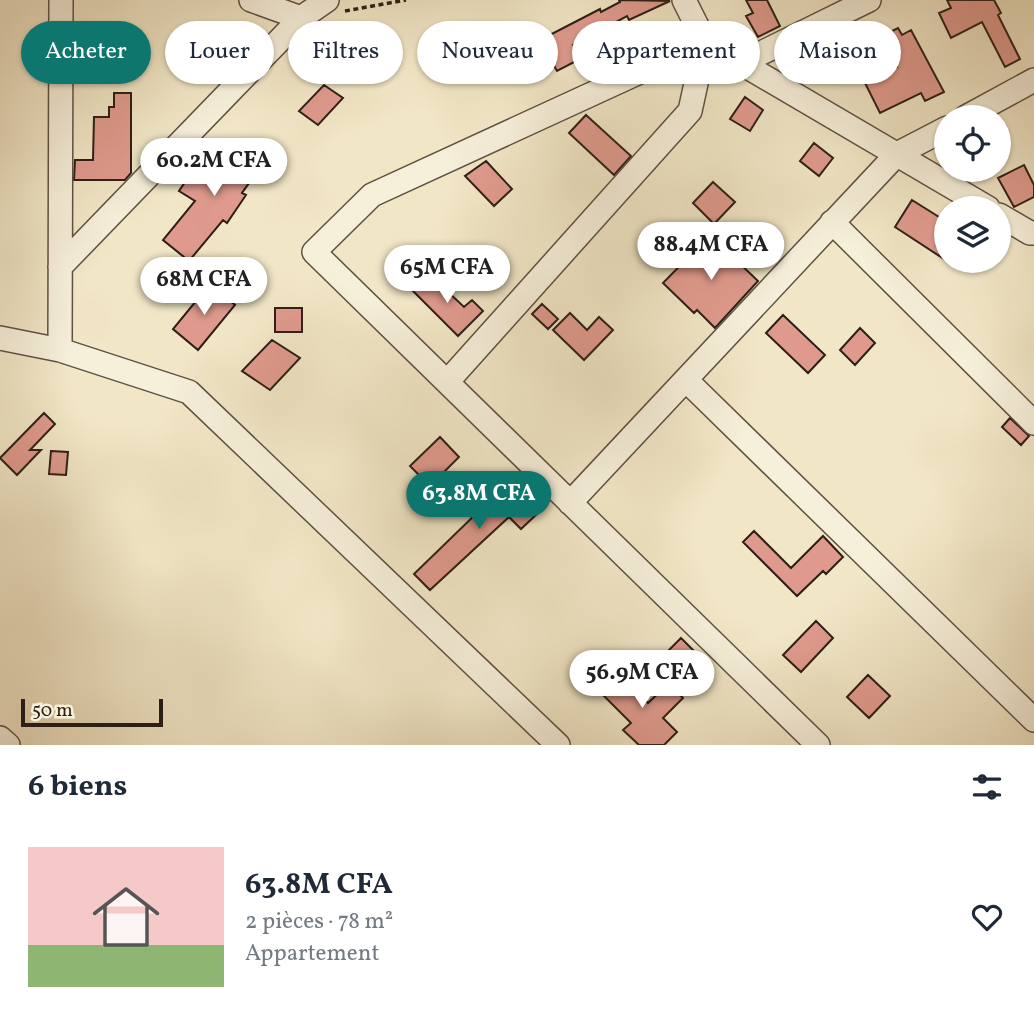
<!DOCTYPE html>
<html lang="fr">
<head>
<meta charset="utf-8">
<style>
	body { margin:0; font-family:Vollkorn,serif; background:#f2f2f3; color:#1f2937; height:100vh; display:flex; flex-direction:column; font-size:26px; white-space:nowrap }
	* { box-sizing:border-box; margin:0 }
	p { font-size:23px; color:#747a83 }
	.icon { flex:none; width:38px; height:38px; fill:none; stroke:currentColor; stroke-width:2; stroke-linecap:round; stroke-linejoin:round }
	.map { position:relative; height:745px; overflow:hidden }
	.drawer { display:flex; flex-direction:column; background:#fff; flex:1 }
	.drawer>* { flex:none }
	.top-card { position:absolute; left:21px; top:21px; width:992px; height:63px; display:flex; gap:14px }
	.buttons { position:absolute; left:934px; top:105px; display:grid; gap:14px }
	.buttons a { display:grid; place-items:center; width:77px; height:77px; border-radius:50%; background:#fff; box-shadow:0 2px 5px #0004; font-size:35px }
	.scale { position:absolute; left:21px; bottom:18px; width:142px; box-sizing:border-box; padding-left:7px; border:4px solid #2e1f16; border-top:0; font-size:19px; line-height:24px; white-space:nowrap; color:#2e1f16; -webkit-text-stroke:5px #f6efda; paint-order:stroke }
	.price { position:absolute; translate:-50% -60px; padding:0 16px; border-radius:24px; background:#fff; color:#222; font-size:23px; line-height:46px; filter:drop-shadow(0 2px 4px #0008) }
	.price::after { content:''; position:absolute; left:50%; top:42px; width:21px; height:16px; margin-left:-10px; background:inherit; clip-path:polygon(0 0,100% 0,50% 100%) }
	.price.on { background:#0f766e; color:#fff }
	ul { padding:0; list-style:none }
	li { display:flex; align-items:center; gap:21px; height:175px; padding:0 28px }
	li span { display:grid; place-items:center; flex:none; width:196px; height:140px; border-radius:0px; color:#555 }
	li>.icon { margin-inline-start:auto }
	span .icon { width:84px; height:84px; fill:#fffc; stroke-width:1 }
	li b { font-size:30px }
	h2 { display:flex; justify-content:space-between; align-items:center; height:84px; padding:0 28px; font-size:30px }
	.chip { padding:0 24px; border-radius:32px; background:#fff; box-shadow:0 2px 5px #0004; font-size:24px; line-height:63px }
	.chip.on { background:#0f766e; color:#fff }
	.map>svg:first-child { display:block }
</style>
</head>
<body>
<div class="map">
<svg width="1034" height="745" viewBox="0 0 1034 745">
	<rect width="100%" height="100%" fill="#f1e6c6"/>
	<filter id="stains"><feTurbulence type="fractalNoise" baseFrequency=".00286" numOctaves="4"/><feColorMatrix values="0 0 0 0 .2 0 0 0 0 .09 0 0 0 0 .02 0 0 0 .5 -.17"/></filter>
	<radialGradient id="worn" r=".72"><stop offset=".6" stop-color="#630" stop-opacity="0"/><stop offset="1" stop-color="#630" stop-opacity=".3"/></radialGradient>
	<path fill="#df9a8d" stroke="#2e1f16" stroke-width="2" d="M619,0L670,1L629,20L627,16L573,45L580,59L557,71L552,62L526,75L515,53L600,9L601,12L620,2Z
		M746,0H767L780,26L758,37L746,16L753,13Z
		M947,0H994L1001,13L998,15L1020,59L1005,67L982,22L951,38L939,13L951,8Z
		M898,28L902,35L911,30L944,92L925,101L921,93L880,113L865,83L897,67L882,36Z
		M477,42L485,59L461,71L453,54Z
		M324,85L343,98L318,125L299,111Z
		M114,93H131V173L125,180H74L75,160H93L94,117H109V107H114Z
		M745,97L763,110L750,131L730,119Z
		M586,115L631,156L614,175L569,133Z
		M239,140L250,148L253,144L269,155L242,193L246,195L227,223L223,220L189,261L163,240L195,201L179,191L198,163L214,174Z
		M814,143L833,158L819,176L800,161Z
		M486,161L512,189L494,206L465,176Z
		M1024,165L1034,185V197L1014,207L998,178Z
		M713,182L735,202L714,224L693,203Z
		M912,200L947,222V261L895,227Z
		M710,235L758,281L715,328L697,310L694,313L663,283Z
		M429,274L464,307L472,300L483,311L458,336L413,291Z
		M210,284L235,305L198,350L173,329Z
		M542,304L558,319L548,329L532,314Z
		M275,308H302V332H275Z
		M570,313L587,330L599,317L613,330L584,360L553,330Z
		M783,315L825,355L808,373L766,333Z
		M860,328L875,343L855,365L840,350Z
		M272,340L300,358L270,390L242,371Z
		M44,413L55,424L30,450H41L17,475L0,458Z
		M1010,418L1029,436L1021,445L1002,427Z
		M440,437L459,457L430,486L410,466Z
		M51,451L68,452L66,475L49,474Z
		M515,476L532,493L525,500L538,513L521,529L509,517L430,590L414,574Z
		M754,531L791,568L823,536L843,557L826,574L823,571L797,596L743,542Z
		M816,621L833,638L801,672L783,655Z
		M681,638L693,650L680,662L668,651Z
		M615,669L648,703L669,683L683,698L663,718L677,732L664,745H639L623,730L631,723L596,688Z
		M868,675L890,696L869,718L847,697Z"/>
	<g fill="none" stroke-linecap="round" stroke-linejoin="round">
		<g stroke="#5f5142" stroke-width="26">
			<path id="minor" d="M251,0L301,18
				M684,0L705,42L988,208
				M705,42L372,195L314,252L818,745
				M741,63L869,0
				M966,117L1034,80
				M999,215L1030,233H1034
				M832,222L1034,423
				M60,267L301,18L327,0
				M0,338L60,350L189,392L558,745
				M60,350L61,0
				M686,380L1034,720
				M447,382L690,111L705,42
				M570,503L897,154L947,128
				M0,738L8,745"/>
		</g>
		<path stroke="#2e1f16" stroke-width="3.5" stroke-dasharray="5 3.5" stroke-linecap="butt" d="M345,11L406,0"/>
		<use href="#minor" stroke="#f6efda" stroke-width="23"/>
	</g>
	<rect width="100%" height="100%" filter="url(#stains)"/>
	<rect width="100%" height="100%" fill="url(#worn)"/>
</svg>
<div class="buttons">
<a><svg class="icon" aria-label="locate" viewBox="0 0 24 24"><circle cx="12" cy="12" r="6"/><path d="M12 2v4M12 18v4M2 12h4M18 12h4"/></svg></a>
<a><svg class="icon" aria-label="layers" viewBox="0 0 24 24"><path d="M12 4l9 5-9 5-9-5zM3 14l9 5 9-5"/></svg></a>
</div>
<div class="scale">50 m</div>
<b class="price" style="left:214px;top:198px">60.2M CFA</b>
<b class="price" style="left:711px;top:282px">88.4M CFA</b>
<b class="price" style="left:447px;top:305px">65M CFA</b>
<b class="price" style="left:204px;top:317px">68M CFA</b>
<b class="price on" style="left:479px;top:531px">63.8M CFA</b>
<b class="price" style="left:642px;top:710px">56.9M CFA</b>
<div class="top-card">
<a class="chip on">Acheter</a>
<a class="chip">Louer</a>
<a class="chip">Filtres</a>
<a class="chip">Nouveau</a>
<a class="chip">Appartement</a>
<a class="chip">Maison</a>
</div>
</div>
<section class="drawer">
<h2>6 biens<svg class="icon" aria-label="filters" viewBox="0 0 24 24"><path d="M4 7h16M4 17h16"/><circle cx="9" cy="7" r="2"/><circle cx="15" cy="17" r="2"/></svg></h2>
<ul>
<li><span style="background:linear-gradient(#f6c9c9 70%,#8fb573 0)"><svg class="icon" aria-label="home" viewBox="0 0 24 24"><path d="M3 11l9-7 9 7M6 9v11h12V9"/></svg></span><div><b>63.8M CFA</b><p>2 pièces · 78 m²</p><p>Appartement</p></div><svg class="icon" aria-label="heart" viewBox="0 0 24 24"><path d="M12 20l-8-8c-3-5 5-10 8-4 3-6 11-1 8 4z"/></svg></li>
</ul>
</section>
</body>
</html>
